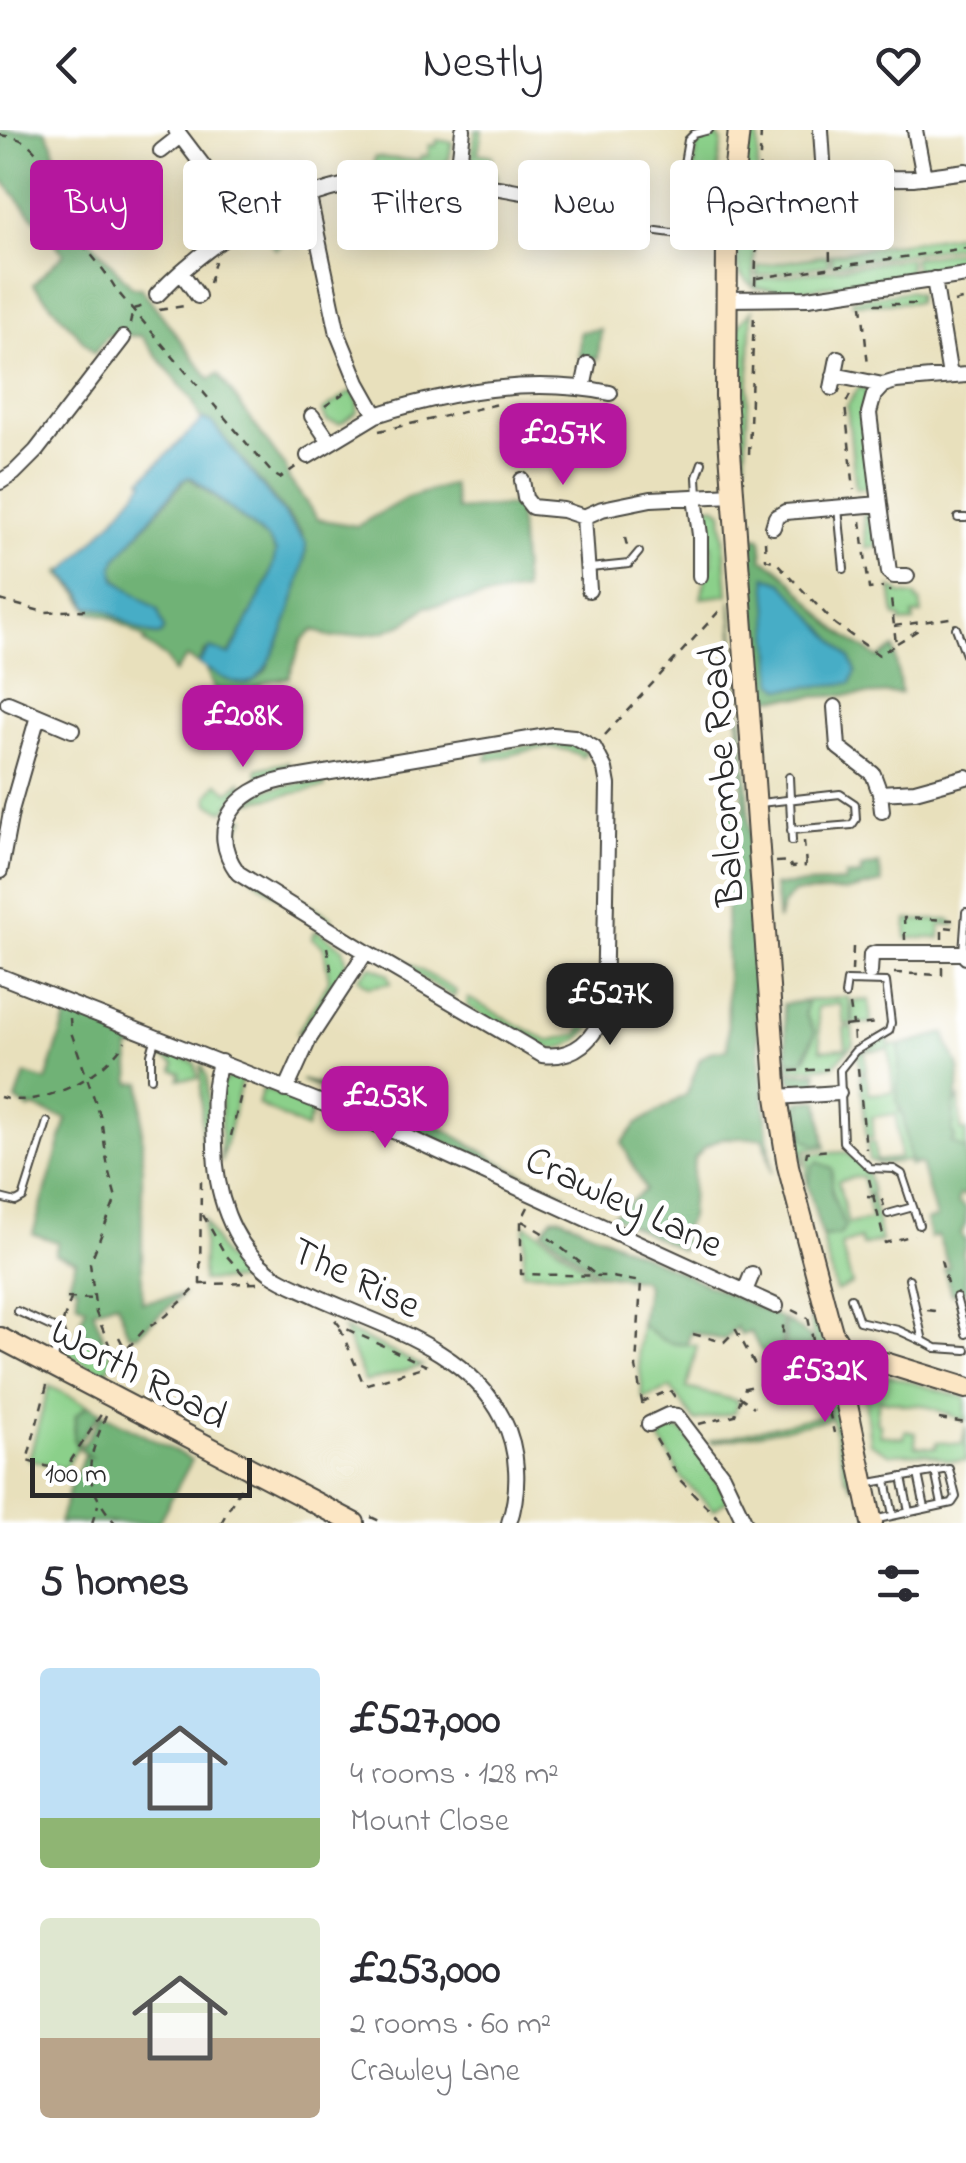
<!DOCTYPE html>
<html lang="en">
<head>
<meta charset="utf-8">
<style>
	body { margin:0; font-family:"Indie Flower",sans-serif; background:#f2f2f3; color:#2b2b33; height:100vh; display:flex; flex-direction:column; font-size:38px; white-space:nowrap }
	* { box-sizing:border-box; margin:0 }
	p { font-size:32px; color:#7c7c81 }
	.icon { flex:none; width:55px; height:55px; fill:none; stroke:currentColor; stroke-width:2; stroke-linecap:round; stroke-linejoin:round }
	.map { position:relative; height:1393px; overflow:hidden }
	.side { display:flex; flex-direction:column; background:#fff; flex:1 }
	.side>* { flex:none }
	.hud { position:absolute; left:30px; top:30px; width:908px; height:90px; display:flex; gap:20px }
	.scale { position:absolute; left:30px; bottom:25px; width:222px; box-sizing:border-box; padding-left:10px; border:5px solid #2b2b2b; border-top:0; font-size:28px; line-height:35px; white-space:nowrap; color:#2b2b2b; -webkit-text-stroke:8px #fff; paint-order:stroke }
	.price { position:absolute; translate:-50% -85px; padding:0 22px; border-radius:20px; background:#b5179e; color:#fff; font-size:32px; line-height:65px; filter:drop-shadow(0 2px 5px #0008) }
	.price::after { content:''; position:absolute; left:50%; top:60px; width:30px; height:22px; margin-left:-15px; background:inherit; clip-path:polygon(0 0,100% 0,50% 100%) }
	.price.selected { background:#222; color:#fff }
	ul { padding:0; list-style:none }
	li { display:flex; align-items:center; gap:30px; height:250px; padding:0 40px }
	li span { display:grid; place-items:center; flex:none; width:280px; height:200px; border-radius:10px; color:#555 }
	li>.icon { margin-inline-start:auto }
	span .icon { width:120px; height:120px; fill:#fffc; stroke-width:1 }
	li b { font-size:42px }
	h2 { display:flex; justify-content:space-between; align-items:center; height:120px; padding:0 40px; font-size:42px }
	.pill { padding:0 35px; border-radius:10px; background:#fff; box-shadow:0 5px 25px #0003; font-size:35px; line-height:90px }
	.pill.selected { background:#b5179e; color:#fff }
	header { display:flex; justify-content:space-between; align-items:center; height:130px; padding:0 40px; background:#fff; font-size:45px; font-weight:600 }
	.map>svg:first-child { display:block }
</style>
</head>
<body>
<header><svg class="icon" aria-label="back" viewBox="0 0 24 24"><path d="M15 5l-7 7 7 7"/></svg>Nestly<svg class="icon" aria-label="heart" viewBox="0 0 24 24"><path d="M12 20l-8-8c-3-5 5-10 8-4 3-6 11-1 8 4z"/></svg></header>
<div class="map">
<svg width="966" height="1393" viewBox="0 0 966 1393">
	<rect width="100%" height="100%" fill="#fff"/>
	<filter id="ink" filterUnits="userSpaceOnUse"><feTurbulence type="fractalNoise" baseFrequency=".01" numOctaves="2"/><feDisplacementMap in="SourceGraphic" scale="20" xChannelSelector="R" yChannelSelector="G"/><feConvolveMatrix kernelMatrix="1 2 1 2 8 2 1 2 1" color-interpolation-filters="sRGB"/></filter>
	<filter id="wash" filterUnits="userSpaceOnUse"><feTurbulence type="fractalNoise" baseFrequency=".0048" numOctaves="4" result="noise"/><feDisplacementMap in="SourceGraphic" scale="40" xChannelSelector="R" yChannelSelector="G"/><feGaussianBlur stdDeviation="2.25" result="paint"/><feColorMatrix in="noise" values="0 0 0 0 0 0 0 0 0 0 0 0 0 0 0 0 0 1.4 0 .05"/><feComposite in="paint" operator="in"/></filter>
	<g filter="url(#wash)">
		<rect width="100%" height="100%" fill="#e8e0bc"/>
		<path fill="#8bd08a" stroke="#5b7e5a" stroke-width="2.5" d="M476,0H482L478,23L492,26L491,34L497,48C464,43 472,26 476,0Z
			M747,0H759L753,157L740,144L737,134Z
			M707,4H715L722,12L713,72L690,69L697,12Z
			M437,10L452,12L449,29L438,39L372,41L375,27L419,31L421,26H428L429,15L436,16Z
			M280,55L290,63L256,79L244,73L257,64L261,68Z
			M287,87L298,89L303,112L299,116L292,107L276,119L261,100Z
			M966,103V115L832,135L831,124Z
			M966,120V137L921,144L920,140L915,141L913,128Z
			M828,125V135L757,146L758,136Z
			M909,128L910,142L906,145L794,161L756,158L757,150Z
			M909,161L918,164L917,172L853,174L852,170Z
			M752,181L743,381L740,375L736,201L740,193Z
			M859,257L867,260L863,290L871,357L856,359L847,276Z
			M352,261L358,271L357,282L340,294L327,291L322,281Z
			M701,376H715L722,381L728,465L701,468L708,438L712,434L711,415L706,411Z
			M863,382L874,388L877,416L866,418Z
			M891,457L901,464L916,466L917,471H920L922,484L913,485L914,492L901,493L900,487H895Z
			M552,612L571,614L586,623L582,627C556,608 516,625 487,630L489,622Z
			M288,632L290,643L258,649L257,639Z
			M323,650L325,657L245,673L269,659Z
			M241,651L243,657L224,681L209,674L208,666L218,653L229,662Z
			M236,686L245,688C233,703 238,720 248,737L332,788L328,794C292,772 209,740 236,686Z
			M907,790H950L955,795H941L940,808H906Z
			M316,800L343,818L347,834L304,902L297,903L329,851L324,817L312,808Z
			M385,819L456,861L454,867L385,826Z
			M371,836L388,844L391,853L369,857L358,848Z
			M848,867L852,894H844L841,874L817,877L821,920L846,918L844,898L852,897L853,914L833,936L789,939L788,929L793,932L807,927L815,902L805,884L807,871Z
			M468,868L548,911L578,904L590,887L592,869L598,873C596,890 589,903 574,912C540,934 496,893 467,875Z
			M869,870L871,893L854,894L852,871Z
			M888,908L889,916L900,915L899,981L903,985L909,1027L921,1033L910,1036L908,1031L878,1034L869,1030L867,1013L874,1012L876,1031L900,1028L896,984L872,987L873,1008L867,1009L860,944H866L869,964L893,962L889,919L865,921L866,941H860L858,923Z
			M157,917L195,933L198,948L179,949L181,943L173,940L175,934L155,923Z
			M201,934L207,947L209,1014L202,1015Z
			M234,945L242,948L221,1033V954Z
			M263,958L314,977L306,999L258,974Z
			M959,968L961,1001H966V1020L951,1015V1012L954,975Z
			M801,971L821,1015L825,1014L826,1018L806,1019L803,1037L792,975Z
			M846,1022L867,1041L872,1063L867,1065L862,1046L838,1051L848,1094L871,1089L867,1067L872,1066L881,1111L862,1116L860,1109L841,1115L852,1154L836,1162L822,1107L840,1105C840,1081 829,1062 831,1039L818,1032L812,1036L808,1056L806,1046L809,1024Z
			M204,1090L222,1124L244,1150L202,1151Z
			M525,1095L540,1103L593,1144L523,1142Z
			M816,1189L822,1210L833,1228L834,1263L853,1358L845,1346L810,1191Z
			M641,1194C658,1211 676,1211 697,1216L687,1258L738,1271L734,1283L695,1291L671,1258L643,1269L638,1221Z
			M343,1199L422,1236L365,1252Z
			M85,1202L87,1207L98,1209L102,1203L113,1231L104,1243L62,1222L66,1214L78,1215Z
			M814,1224L829,1289L712,1313L710,1311L824,1285L811,1225Z
			M881,1246H890L966,1268V1291L924,1275H901V1273L879,1270L876,1292L880,1293V1305L904,1308L905,1301L916,1303L915,1316L936,1318L937,1312L962,1314L966,1296V1331L947,1330L925,1323L891,1324L870,1313L864,1262L867,1255Z
			M49,1256L88,1275L76,1285L73,1308L76,1314H80L64,1339L29,1329Z
			M673,1299L684,1302L729,1369L714,1380L683,1350L659,1307Z"/>
		<path fill="#70b276" stroke="#4e6e50" stroke-width="2.5" d="M0,0H45L53,14L66,83L132,157L141,158L210,249L218,244L286,338L289,349L318,389L357,396L407,368L452,354L457,380L518,375L524,461L426,477L408,492L383,502L332,508L314,500L302,510L289,547C281,550 272,549 264,553C239,566 244,566 215,561L205,538C227,549 247,563 266,540L302,441L306,421L302,403L211,292L200,288L192,270L141,206L108,205L94,223L33,154L64,124L0,47Z
			M601,199L598,229L579,226L580,202Z
			M188,347L269,410L277,426L265,458L229,525L213,519L205,521L198,534L187,527L174,543L166,528L144,513L146,510L114,489L89,481L79,463L59,443L62,440L83,464L89,477C116,476 134,507 160,505L164,500C157,466 115,463 113,438L117,428Z
			M755,407L761,408L763,430C786,438 813,477 832,495C846,508 863,517 878,528L894,518L901,563L761,569L749,428Z
			M731,469L748,661L757,895L772,1043L764,1008H722L705,1017L694,1029L690,1087L681,1105L686,1115L681,1120L612,1086L645,1060L622,1013L637,994L687,964L700,929L710,922L728,919L725,685L744,682Z
			M879,734L882,753L848,761L793,763L783,775L778,790L774,756L845,752V746L861,745V738Z
			M807,871L805,884L815,902L803,931L793,932L788,929L783,874Z
			M68,882L141,911V917L129,918L131,953H142V1172L182,1165L137,1205L128,1204L117,1172L93,1180L102,1203L96,1212L77,1199L86,1177L77,1172V1156L69,1153L76,1131L55,1124L58,1112L33,1104L67,989L32,977L30,980L16,970L25,944L46,951Z
			M945,903C948,915 954,924 958,935C963,949 956,964 954,976C952,986 956,992 952,1001L955,1008L951,1012L966,1020V1066L959,1065L958,1073L966,1078V1093L961,1104L966,1112L963,1123L966,1160L951,1164L944,1139L949,1137L938,1106L930,1108L926,1091L936,1088L921,1034L912,1033L909,1027L903,985L897,972L900,915Z
			M817,942L816,959L798,957L790,949L789,943Z
			M301,950L394,974L420,985L514,1040L567,1065Z
			M819,970L825,1014L815,1015L804,1008L801,971Z
			M818,1032L832,1039V1064L845,1097L840,1105L822,1107L808,1056L812,1036Z
			M560,1087L782,1189V1226L771,1229L759,1218L751,1202L741,1205L736,1197L724,1210L691,1202L687,1214C669,1216 654,1207 641,1194L646,1156L643,1150L599,1144L543,1101L552,1088Z
			M785,1190L810,1207L814,1224L785,1230Z
			M88,1275L101,1282L76,1315L73,1308L76,1285Z
			M103,1284L192,1330L158,1393H59L70,1357L84,1327H90L80,1320Z"/>
		<path fill="#46adc6" stroke="#386c78" stroke-width="2.5" d="M202,290L211,292L306,412C307,437 275,548 248,553C231,556 213,542 198,534L210,518L230,525L269,449L276,422L269,410L193,348L188,347L182,351L117,428L113,438L116,450L158,480L164,500L160,505C134,506 115,476 88,477L83,464L63,443L112,391L144,352L142,349Z
			M766,446L783,453L850,528L856,541L851,553L782,559L774,552Z"/>
	</g>
	<g filter="url(#ink)">
		<g fill="none" stroke-linecap="round" stroke-linejoin="round">
			<g stroke="#474641" stroke-width="10">
				<path id="lane" d="M679,63L688,10L694,4L709,0
					M657,101L725,110
					M698,366L697,347L702,333
					M838,378L844,439
					M958,388H966
					M590,438L629,434L639,422
					M956,498L966,525
					M789,647L792,711
					M760,673L840,664L855,674L856,689L852,695L791,700
					M963,822L966,782
					M845,865L847,851L886,852L891,893L889,901L855,921L840,940L843,1012L870,1038L894,1039L902,1044L919,1095
					M151,948V924L156,907
					M0,1068L16,1072L23,1068L47,992
					M888,1084L913,1077
					M909,1149L923,1211L936,1218L966,1220
					M956,1167L966,1204
					M851,1168L859,1191L898,1200L922,1211
					M17,1181L60,1201L62,1207L53,1229
					M935,1341L942,1375
					M918,1344L925,1378
					M902,1347L909,1382
					M886,1350L893,1385
					M870,1353L949,1339L956,1367L952,1373L873,1390"/>
			</g>
			<g stroke="#474641" stroke-width="18">
				<path id="street" d="M176,0L248,95
					M821,0L825,61
					M915,0L924,47
					M161,21L180,6
					M825,49L913,48L966,41
					M457,52L463,0
					M542,66L545,43
					M309,67L338,204L358,253L376,285C450,261 533,247 610,263
					M181,142L198,166
					M934,149L950,246
					M157,165C216,103 305,53 392,49C450,46 509,61 567,69
					M725,169L808,168L966,145
					M834,245L883,255
					M583,258L588,234
					M832,258L838,228
					M312,286L329,311
					M308,326L376,285
					M522,350L525,368L532,377L563,380L584,387
					M0,352L14,343L36,321L123,208
					M695,367L700,405V446
					M880,374L889,442L894,446H907
					M773,397L776,387L785,382L880,374L869,283L874,265L883,255L896,251L966,245
					M589,460L584,387L602,379L651,369L733,365
					M8,573L72,600
					M835,577L838,617L873,644L880,663L915,661L966,647
					M880,663L882,681
					M0,741L12,677L38,586
					M870,842L871,825L876,823H963L966,827
					M0,846L403,1005L776,1176
					M221,932C210,958 214,987 215,1015C215,1061 230,1113 270,1143C284,1153 302,1159 318,1167C385,1197 468,1219 503,1289C519,1320 520,1360 509,1393
					M286,960L309,909L366,822L542,925C574,929 596,909 604,879L608,655L605,639L594,618L574,607L553,605L283,650C236,660 205,697 238,743L366,822
					M777,967L839,963
					M745,1161L752,1144
					M649,1294L668,1285L677,1286L722,1345L745,1393"/>
			</g>
			<g stroke="#474641" stroke-width="24">
				<path id="secondary" d="M739,0L727,110L726,266L777,967L788,1036L827,1184L832,1202L850,1233L847,1275L872,1393
					M0,1208L354,1393
					M850,1233H885L966,1258"/>
			</g>
			<path stroke="#474641" stroke-width="2.5" stroke-dasharray="8 8" stroke-linecap="butt" d="M0,5C14,7 25,9 35,21C49,37 46,60 57,79C72,107 100,130 117,161L272,343L280,348L297,336
				M829,74L830,136
				M757,148L966,118
				M209,153L215,132
				M755,155L761,0
				M954,172L966,169
				M875,174H922
				M862,175L868,236
				M159,180L185,176
				M130,194L133,179L144,176
				M850,265L845,275L854,360
				M325,276L347,261
				M379,301L503,273
				M749,324L754,183
				M861,391L869,459L883,457
				M625,408L628,420
				M765,411L766,429L776,432L835,494L879,525L896,514L890,460
				M0,470L44,482L85,480
				M894,496L950,488
				M897,513L920,499V494
				M605,605L721,479
				M804,711L806,736H810
				M776,732L789,731L791,737L806,736
				M942,809V797L953,798
				M905,810L904,788L953,790
				M327,817L332,843
				M852,841L853,817L856,818
				M894,843L942,845V837
				M850,875L853,895L880,893
				M70,888L71,902L101,988L108,1039L116,1068L90,1133L96,1183L116,1231L106,1245
				M844,896L853,895L854,910
				M858,938L866,1019
				M791,941L828,939
				M0,967C40,980 105,946 125,911
				M231,1006L243,956
				M806,1027L807,1022L833,1020
				M869,1049L885,1113L914,1105
				M867,1066L881,1067L884,1076
				M528,1077L521,1091V1144L606,1146L641,1152L636,1237L643,1278
				M203,1085L225,1124L251,1153
				M522,1091L541,1102L596,1145
				M941,1130L948,1157
				M201,1154L258,1153
				M67,1168L95,1169
				M792,1180L808,1188
				M927,1180L935,1181L936,1187
				M808,1188L834,1303
				M335,1190L340,1196L427,1236
				M63,1191L71,1169
				M340,1198L364,1255L426,1236
				M693,1204L724,1212L736,1200L756,1237L783,1228V1189
				M119,1207L125,1219
				M117,1230L144,1200L166,1186L200,1154L201,1050
				M47,1255L27,1331L64,1341L102,1283
				M739,1266L754,1277
				M641,1272L670,1260L679,1273
				M106,1285C87,1333 80,1350 115,1393
				M939,1289L966,1293
				M699,1294L735,1285L745,1258L774,1252L770,1236
				M656,1309L681,1351L723,1393
				M371,1387L384,1393
				M92,1393L98,1375
				M221,1393L242,1355"/>
			<use href="#lane" stroke="#fff" stroke-width="6"/>
			<use href="#street" stroke="#fff" stroke-width="14"/>
			<use href="#secondary" stroke="#fce6c4" stroke-width="20"/>
		</g>
	</g>
	<g text-anchor="middle" stroke-width="10" stroke-linejoin="round" paint-order="stroke">
		<g font-size="40" fill="#2b2b2b" stroke="#fff">
			<text transform="translate(720 646) rotate(-94)" y="14">Balcombe Road</text>
			<text transform="translate(625 1070) rotate(25)" y="14">Crawley Lane</text>
			<text transform="translate(357 1146) rotate(26)" y="14">The Rise</text>
			<text transform="translate(140 1242) rotate(28)" y="14">Worth Road</text>
		</g>
	</g>
</svg>
<div class="scale">100 m</div>
<b class="price" style="left:563px;top:358px">£257K</b>
<b class="price" style="left:243px;top:640px">£208K</b>
<b class="price selected" style="left:610px;top:918px">£527K</b>
<b class="price" style="left:385px;top:1021px">£253K</b>
<b class="price" style="left:825px;top:1295px">£532K</b>
<div class="hud">
<a class="pill selected">Buy</a>
<a class="pill">Rent</a>
<a class="pill">Filters</a>
<a class="pill">New</a>
<a class="pill">Apartment</a>
</div>
</div>
<section class="side">
<h2>5 homes<svg class="icon" aria-label="filters" viewBox="0 0 24 24"><path d="M4 7h16M4 17h16"/><circle cx="9" cy="7" r="2"/><circle cx="15" cy="17" r="2"/></svg></h2>
<ul>
<li><span style="background:linear-gradient(#bfe0f5 75%,#8fb573 0)"><svg class="icon" aria-label="home" viewBox="0 0 24 24"><path d="M3 11l9-7 9 7M6 9v11h12V9"/></svg></span><div><b>£527,000</b><p>4 rooms · 128 m²</p><p>Mount Close</p></div></li>
<li><span style="background:linear-gradient(#dfe7d0 60%,#b9a48a 0)"><svg class="icon" aria-label="home" viewBox="0 0 24 24"><path d="M3 11l9-7 9 7M6 9v11h12V9"/></svg></span><div><b>£253,000</b><p>2 rooms · 60 m²</p><p>Crawley Lane</p></div></li>
</ul>
</section>
</body>
</html>
